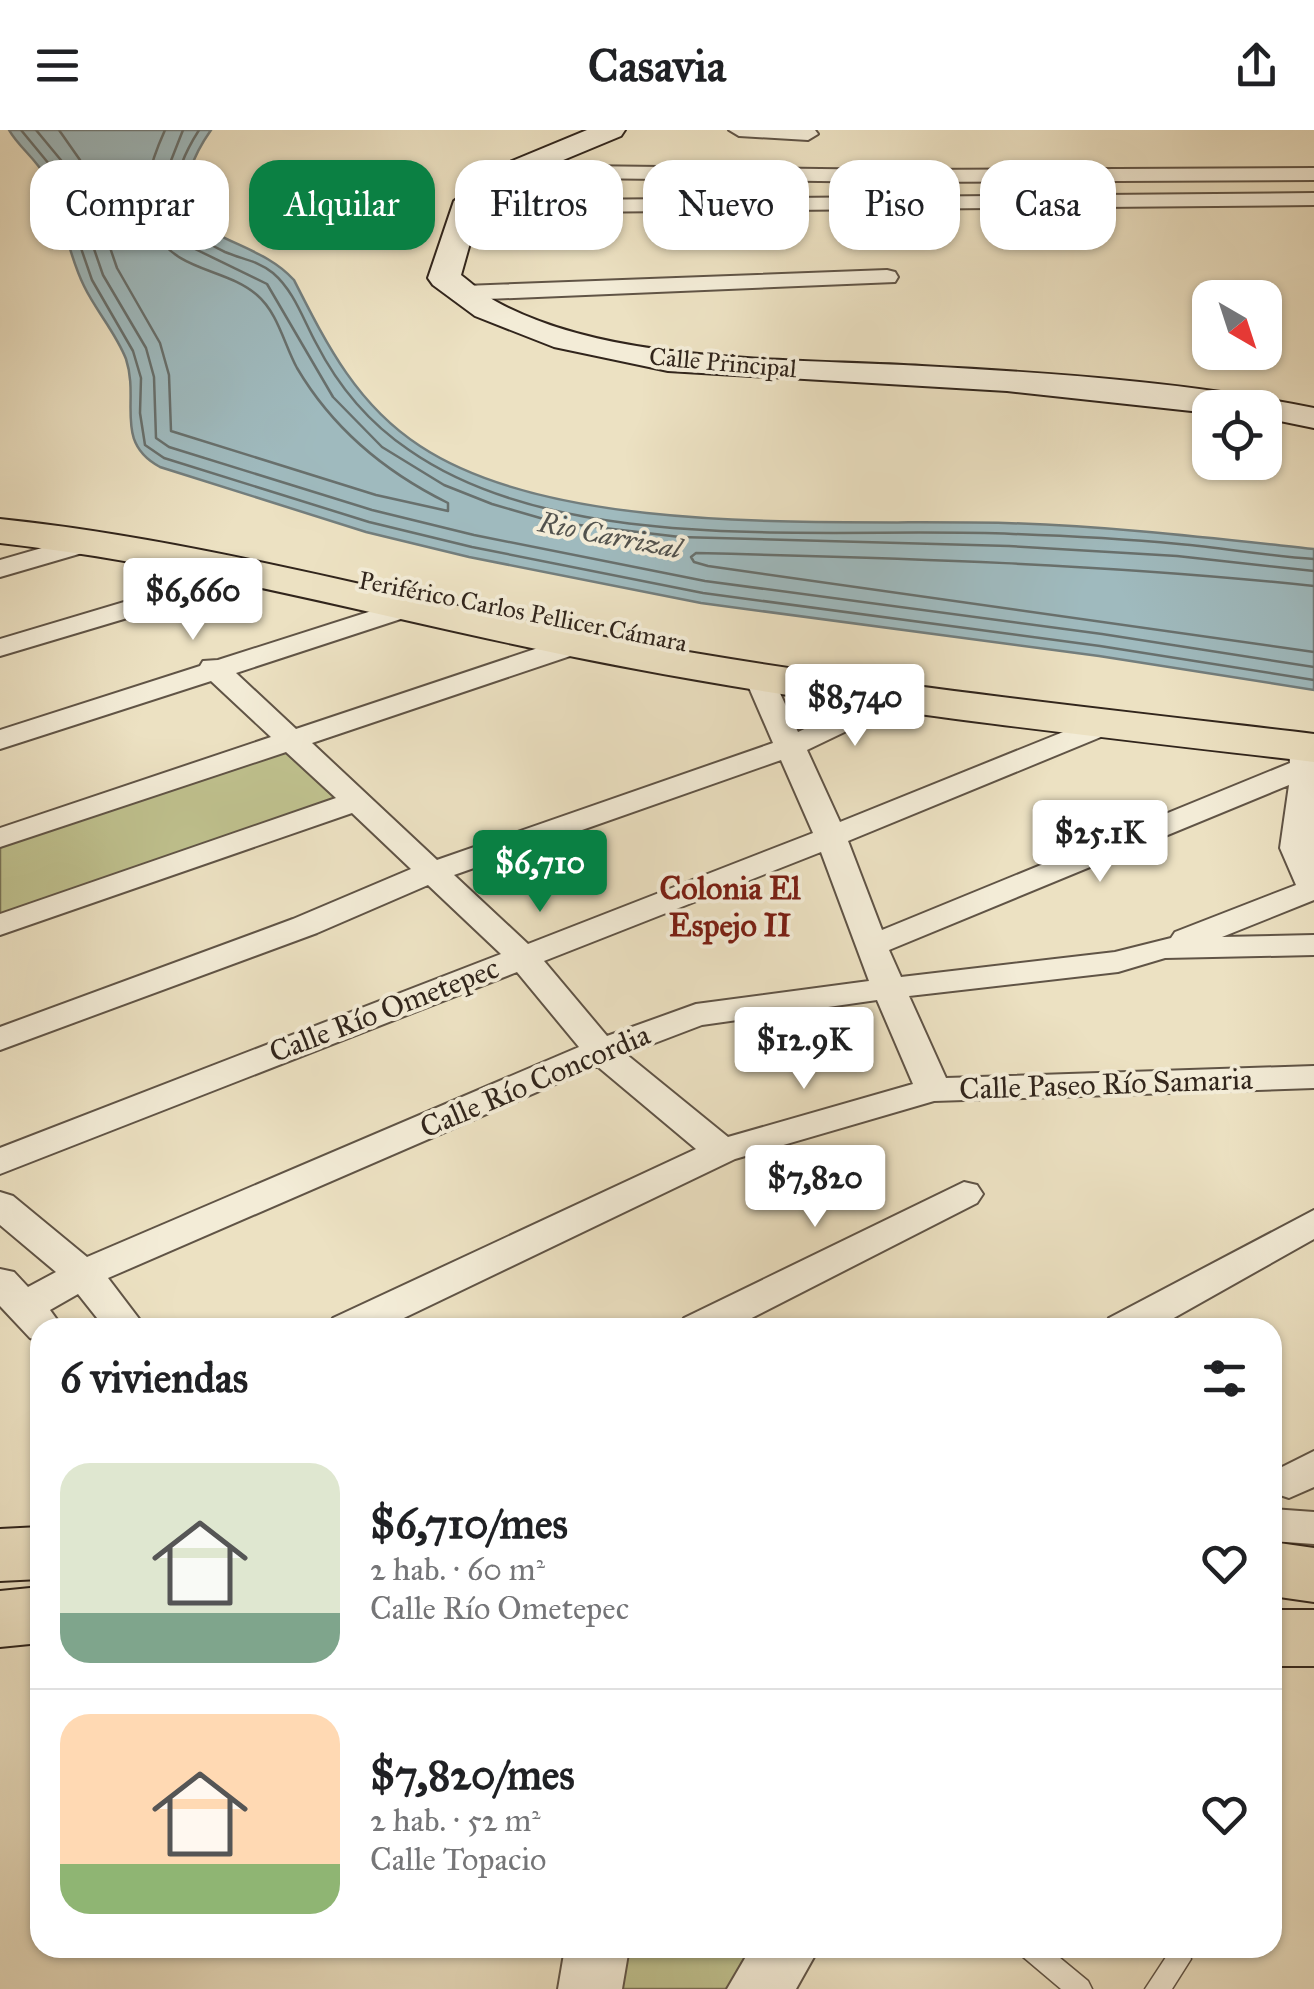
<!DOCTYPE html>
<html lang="es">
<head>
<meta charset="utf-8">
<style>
	body { margin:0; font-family:"IM FELL Great Primer",serif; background:#f2f2f2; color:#202124; height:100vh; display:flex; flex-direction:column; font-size:38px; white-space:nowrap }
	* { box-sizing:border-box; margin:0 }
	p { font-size:32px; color:#757577 }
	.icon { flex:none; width:55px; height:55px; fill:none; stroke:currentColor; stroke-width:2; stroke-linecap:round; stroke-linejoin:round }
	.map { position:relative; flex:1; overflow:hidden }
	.sheet { position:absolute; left:30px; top:1188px; width:1252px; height:640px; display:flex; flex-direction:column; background:#fff; border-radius:30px; box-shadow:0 2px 8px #0004 }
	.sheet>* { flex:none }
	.hud { position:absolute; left:30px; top:30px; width:1255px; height:90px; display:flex; gap:20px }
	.needle { width:65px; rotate:141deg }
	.tools { position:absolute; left:1192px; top:150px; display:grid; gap:20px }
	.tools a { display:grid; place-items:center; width:90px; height:90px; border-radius:20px; background:#fff; box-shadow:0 2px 8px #0004; font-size:50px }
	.price { position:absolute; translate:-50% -85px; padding:0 22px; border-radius:10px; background:#fff; color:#222; font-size:32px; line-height:65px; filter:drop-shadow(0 2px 5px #0008) }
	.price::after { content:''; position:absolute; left:50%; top:60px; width:30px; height:22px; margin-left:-15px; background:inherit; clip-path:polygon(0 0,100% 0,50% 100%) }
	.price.selected { background:#0b8043; color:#fff }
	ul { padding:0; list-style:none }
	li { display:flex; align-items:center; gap:30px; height:250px; padding:0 30px }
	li+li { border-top:2px solid #e0e0e0 }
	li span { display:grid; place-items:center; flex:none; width:280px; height:200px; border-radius:30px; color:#555 }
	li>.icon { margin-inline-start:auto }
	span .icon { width:120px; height:120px; fill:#fffc; stroke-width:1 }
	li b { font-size:42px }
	h2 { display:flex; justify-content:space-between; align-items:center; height:120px; padding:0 30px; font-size:42px }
	.pill { padding:0 35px; border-radius:30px; background:#fff; box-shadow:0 2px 8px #0004; font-size:35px; line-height:90px }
	.pill.selected { background:#0b8043; color:#fff }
	header { display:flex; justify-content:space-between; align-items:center; height:130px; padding:0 30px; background:#fff; font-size:45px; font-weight:700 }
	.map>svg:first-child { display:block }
</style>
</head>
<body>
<header><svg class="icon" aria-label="menu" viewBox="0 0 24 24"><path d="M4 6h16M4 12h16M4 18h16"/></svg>Casavia<svg class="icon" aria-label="share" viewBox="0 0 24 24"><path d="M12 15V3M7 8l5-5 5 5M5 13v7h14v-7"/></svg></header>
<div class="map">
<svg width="1314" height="1859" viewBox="0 0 1314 1859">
	<rect width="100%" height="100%" fill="#ece1c2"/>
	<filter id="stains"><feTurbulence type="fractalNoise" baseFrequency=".002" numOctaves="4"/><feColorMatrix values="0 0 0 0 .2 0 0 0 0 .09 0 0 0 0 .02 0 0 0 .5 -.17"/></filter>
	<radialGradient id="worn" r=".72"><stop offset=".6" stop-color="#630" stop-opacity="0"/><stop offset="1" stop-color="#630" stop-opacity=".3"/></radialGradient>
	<path fill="#bfc18e" stroke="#787355" stroke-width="2.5" d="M294,609L358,671L0,796V708Z
		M597,1818H785L759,1859H619L597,1824Z"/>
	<path fill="#9fbabe" stroke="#737e7d" stroke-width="2.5" d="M9,0H211C192,27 183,51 187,84C220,114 264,117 294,150C327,215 357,275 420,316C561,409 838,389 1005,393C1109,396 1211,408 1314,419V560L1099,526L701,473L469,427L366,402L160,337C113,312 140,271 126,229C116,203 96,181 84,156C67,122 63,82 46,48C37,29 19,18 9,0Z"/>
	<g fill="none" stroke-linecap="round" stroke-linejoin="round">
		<path stroke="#68706d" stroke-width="2.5" d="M21,0L54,40L92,150L133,221L141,248L140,283L145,315L164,328L369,392L472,417L703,463L1100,516L1314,550
			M36,0L65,35L103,145L146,218L154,247L156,308L169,317L372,380L474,405L705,451L1102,504L1314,537
			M59,0L80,30L117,138L160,213L169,245L171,301L376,365L448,381V373C385,342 333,299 297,238C284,214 278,183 257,165C226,138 177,142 155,102C137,70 151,31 165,0
			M183,0L161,56L170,99L191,117L267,154L333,267L382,317L444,355L492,374L554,392L680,407L1009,416L1177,426L1314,441
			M199,0C166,52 163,93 225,122C241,129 259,131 273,143C294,161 303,189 316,213C338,256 369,293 409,320C565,429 830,396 1013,404C1069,406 1124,409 1179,414C1224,418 1269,426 1314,429
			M1314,456C1108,434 903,428 696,423L691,427L694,432L708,436L1314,522"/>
		<g stroke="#605446" stroke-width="3">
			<path id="service" d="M1019,1818H1048L1088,1851L1092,1859H1061L1022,1826Z
				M1163,1818H1187L1191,1829L1172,1859H1145L1166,1827Z"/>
		</g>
		<g stroke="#605446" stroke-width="4">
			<path id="minor" d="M729,0H815L818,4L808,10L739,6Z
				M522,31L579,36L897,40L1314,38V50L897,52L579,48L515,41V33Z
				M1314,63V75L465,83L455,77L465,71Z
				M887,140L895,142L898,147L895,152L464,170L453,163L464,156Z
				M87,405L96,407L100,413L96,419L0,447V430Z
				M248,435L258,437L261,443L258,449L0,526V509Z
				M406,470L420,478L416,484L236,543L296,599L568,508H588L592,514L588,520L312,613L437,730L773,613L744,546L748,540H768L772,546L798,602L885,561H905L910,567L905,573L807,620L840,692L1093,590H1113L1118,596L1113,602L848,711L882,800L1290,633L1289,618L1293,612H1314V770L1222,807L1314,805V825L1165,828L1118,842L909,866L946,948L1314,936V958L934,971L735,1029L383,1198H328L333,1188L696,1019L597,936L108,1148L146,1198H105L78,1164L50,1180L63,1198H40V1211L30,1208L0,1176V1139L14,1142L28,1157L56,1142L0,1095V1062L13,1066L87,1127L579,917L517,842L0,1044V1018L501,824L428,755L317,803L0,920V897L293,789L411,739L352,683L0,805V784L336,668L286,622L0,717V698L271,607L211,551L0,619V600L200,536L203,531L218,530ZM781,630L813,703L528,814L454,745ZM1289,655L1280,718L1296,755L1175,802L1171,808L1115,822L901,847L889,820ZM821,722L869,851L696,874L607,906L544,831ZM877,870L913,954L728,1007L626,924L702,895Z
				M964,1052L977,1055L983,1064L977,1073L732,1198H679L684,1188Z
				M1314,1080V1109L1156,1198H1104L1109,1188Z
				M1314,1321V1357L1289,1368L1274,1363V1341Z
				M1272,1379L1314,1382V1414L1272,1411Z"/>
		</g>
		<g stroke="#605446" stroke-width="4">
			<path id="tertiary" d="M565,1818H629L622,1859H558Z
				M751,1818H819L796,1859H727Z"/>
		</g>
		<g stroke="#31251c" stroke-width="4">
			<path id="secondary" d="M587,0H625L621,6L532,43L479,81L461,145C473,154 484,165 497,172C613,235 792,228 922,236C1051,243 1188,252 1314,278V298L1265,288V278H1210V283L1007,261L668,241L554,217L475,186L433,155L428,148L454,71L512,31Z"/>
		</g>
		<g stroke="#31251c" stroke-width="4">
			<path id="primary" d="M0,389C213,411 420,473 631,512C857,553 1086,577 1314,604V632C1086,605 857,581 631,538C420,499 213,437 0,413Z
				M40,1397V1449L0,1451V1399Z
				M1272,1412L1314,1418V1472L1272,1466Z
				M40,1457V1513L0,1517V1461Z
				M1272,1480H1314V1536H1272Z"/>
		</g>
		<use href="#service" fill="#f3ecd7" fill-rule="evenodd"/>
		<use href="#minor" fill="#f3ecd7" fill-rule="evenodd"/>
		<use href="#tertiary" fill="#f3ecd7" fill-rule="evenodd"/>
		<use href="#secondary" fill="#f3ecd7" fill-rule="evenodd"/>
		<use href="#primary" fill="#ece1c2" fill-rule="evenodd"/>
	</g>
	<g text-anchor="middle" stroke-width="8" stroke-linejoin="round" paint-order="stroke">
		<g font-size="25" fill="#31251c" stroke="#f3ecd7">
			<text transform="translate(723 232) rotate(5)" y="9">Calle Principal</text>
			<text transform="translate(523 481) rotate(11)" y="9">Periférico Carlos Pellicer Cámara</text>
		</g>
		<g font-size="28" font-style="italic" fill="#52524d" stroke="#f3ecd7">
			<text transform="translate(610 405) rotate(11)" y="10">Rio Carrizal</text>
		</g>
		<g font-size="30" fill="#31251c" stroke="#f3ecd7">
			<text transform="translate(384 880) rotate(-21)" y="10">Calle Río Ometepec</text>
			<text transform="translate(535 951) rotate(-23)" y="10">Calle Río Concordia</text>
			<text transform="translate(1106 954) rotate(-2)" y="10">Calle Paseo Río Samaria</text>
		</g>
		<g font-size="32" font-weight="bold" fill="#7a1f14" stroke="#f3ecd7">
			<text x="730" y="769">Colonia El<tspan x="730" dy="37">Espejo II</tspan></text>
		</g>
	</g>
	<rect width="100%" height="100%" filter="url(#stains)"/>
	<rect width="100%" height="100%" fill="url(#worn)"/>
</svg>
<div class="tools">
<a><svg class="needle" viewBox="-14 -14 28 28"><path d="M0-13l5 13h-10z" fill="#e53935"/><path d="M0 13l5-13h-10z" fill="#757577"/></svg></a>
<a><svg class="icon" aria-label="locate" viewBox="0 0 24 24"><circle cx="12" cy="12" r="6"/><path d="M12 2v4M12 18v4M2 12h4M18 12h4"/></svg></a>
</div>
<b class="price" style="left:193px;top:513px">$6,660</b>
<b class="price" style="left:855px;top:619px">$8,740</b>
<b class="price" style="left:1100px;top:755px">$25.1K</b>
<b class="price selected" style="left:540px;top:785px">$6,710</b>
<b class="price" style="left:804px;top:962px">$12.9K</b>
<b class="price" style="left:815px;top:1100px">$7,820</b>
<div class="hud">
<a class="pill">Comprar</a>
<a class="pill selected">Alquilar</a>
<a class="pill">Filtros</a>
<a class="pill">Nuevo</a>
<a class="pill">Piso</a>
<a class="pill">Casa</a>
</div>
<section class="sheet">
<h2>6 viviendas<svg class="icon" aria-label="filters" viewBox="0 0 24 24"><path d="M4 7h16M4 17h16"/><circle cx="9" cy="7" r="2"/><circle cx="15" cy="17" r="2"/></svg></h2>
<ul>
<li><span style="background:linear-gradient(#dfe7d0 75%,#7fa58c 0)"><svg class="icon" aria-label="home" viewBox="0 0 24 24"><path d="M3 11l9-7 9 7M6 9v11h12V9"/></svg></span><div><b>$6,710/mes</b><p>2 hab. · 60 m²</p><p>Calle Río Ometepec</p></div><svg class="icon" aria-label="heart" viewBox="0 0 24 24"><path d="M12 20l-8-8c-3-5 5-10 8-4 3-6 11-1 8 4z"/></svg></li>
<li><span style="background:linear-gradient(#ffd9b3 75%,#8fb573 0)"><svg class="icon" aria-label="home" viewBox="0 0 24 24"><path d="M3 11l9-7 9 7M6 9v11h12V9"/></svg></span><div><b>$7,820/mes</b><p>2 hab. · 52 m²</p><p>Calle Topacio</p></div><svg class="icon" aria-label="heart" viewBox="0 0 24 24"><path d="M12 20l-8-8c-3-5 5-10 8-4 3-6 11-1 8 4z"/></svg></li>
</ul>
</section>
</div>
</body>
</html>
